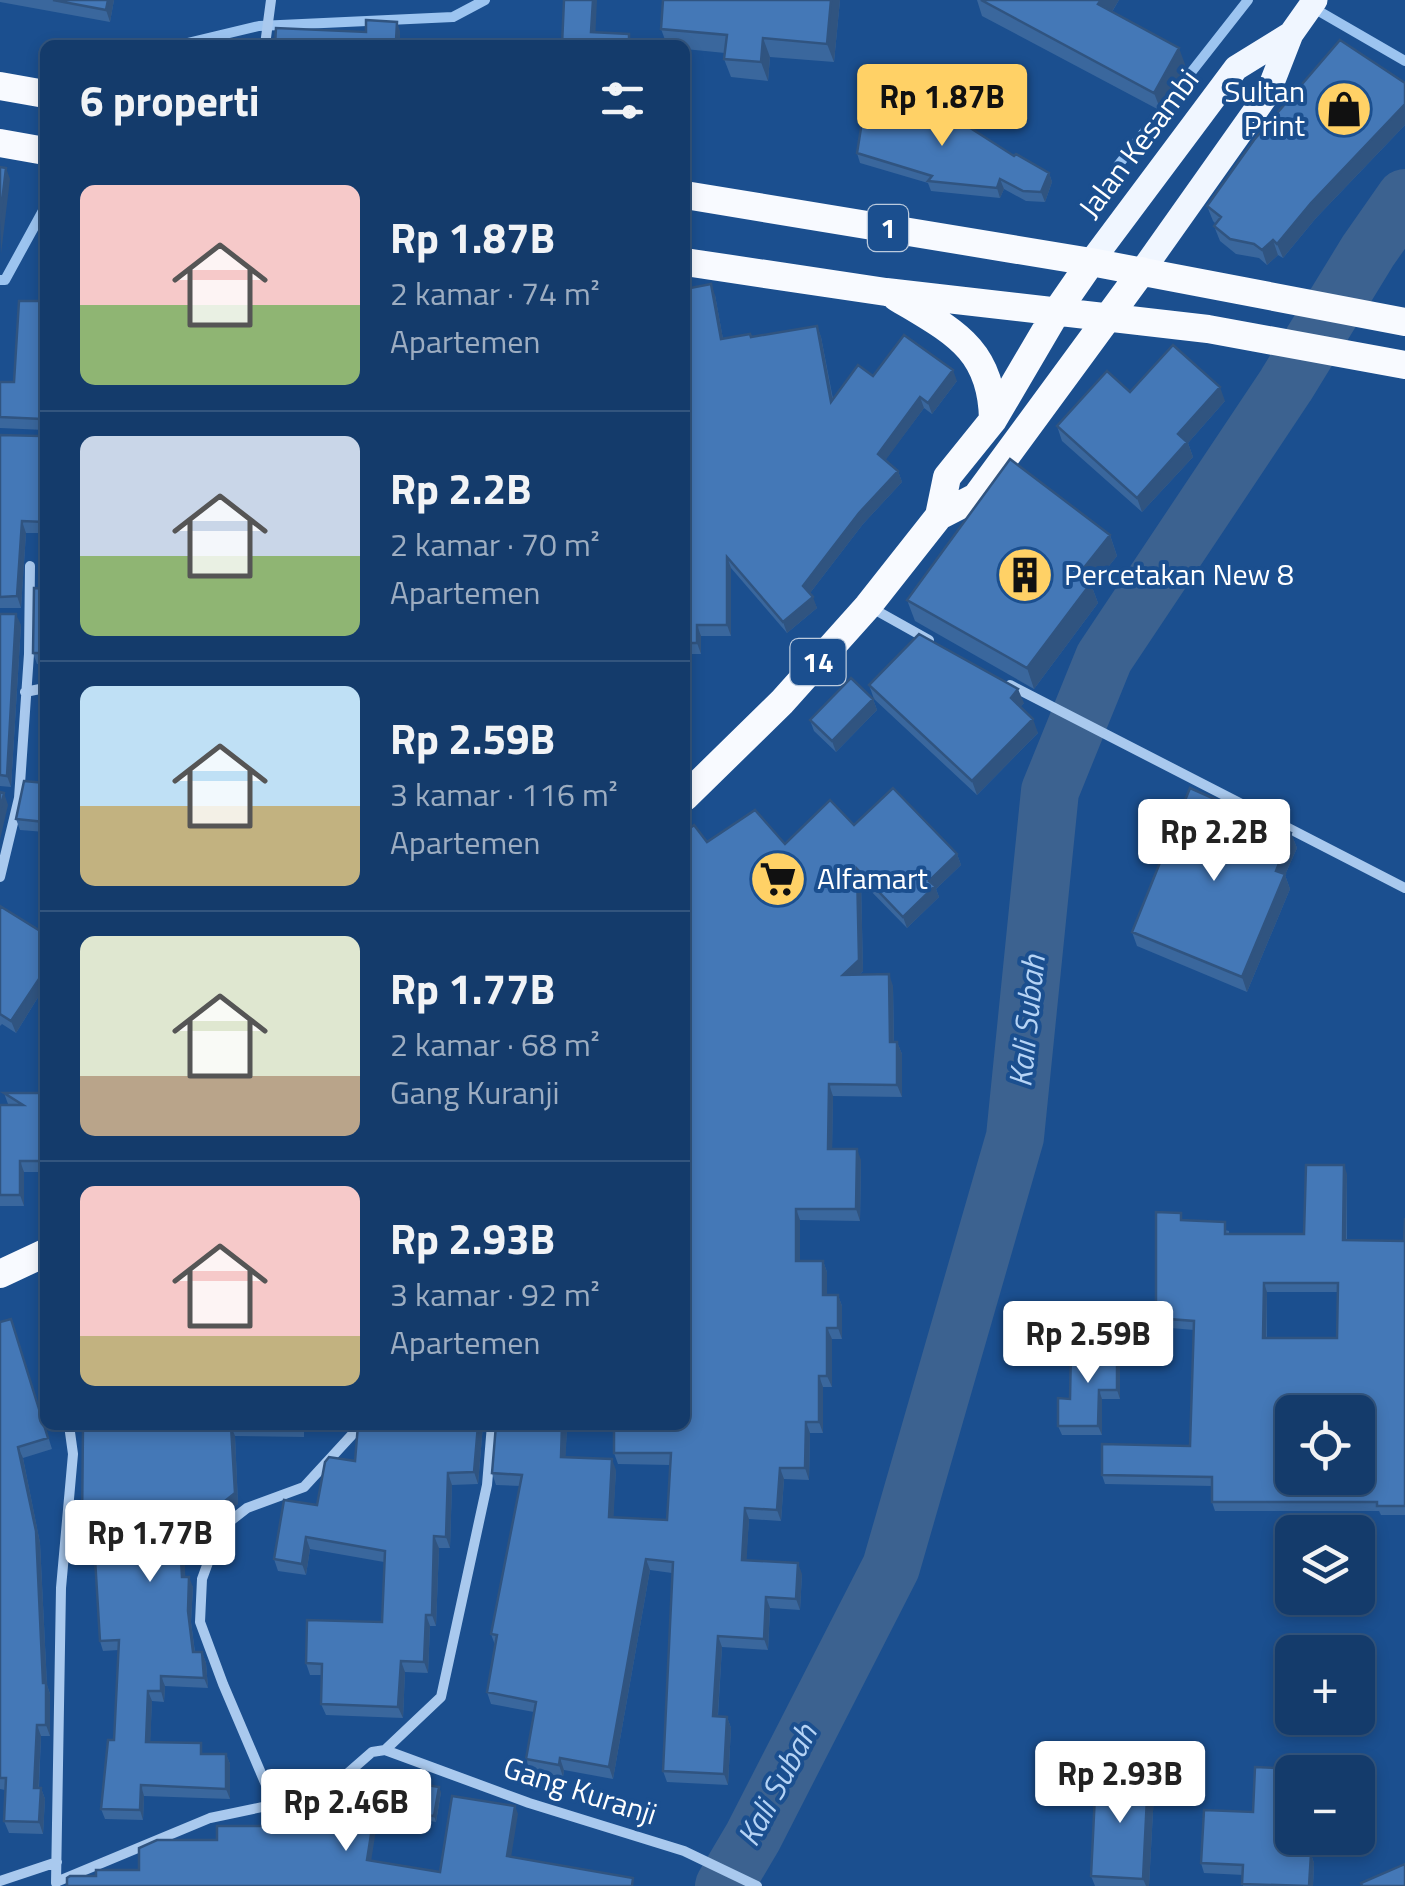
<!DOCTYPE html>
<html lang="id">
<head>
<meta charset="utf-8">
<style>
	body { margin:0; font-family:"Titillium Web",sans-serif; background:#214673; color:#f1f3f6; height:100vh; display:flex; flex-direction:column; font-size:38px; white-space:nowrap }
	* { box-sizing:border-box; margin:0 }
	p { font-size:32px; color:#9dadc1 }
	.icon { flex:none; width:55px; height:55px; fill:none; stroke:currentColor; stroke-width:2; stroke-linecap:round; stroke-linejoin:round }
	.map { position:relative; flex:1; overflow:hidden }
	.details { position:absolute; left:40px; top:40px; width:650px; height:1390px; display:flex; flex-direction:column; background:#143b6b; border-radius:15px; box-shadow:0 5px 15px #0003,0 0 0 2px #33557e }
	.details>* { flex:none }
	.controls { position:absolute; left:1275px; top:1395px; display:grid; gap:20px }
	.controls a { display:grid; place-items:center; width:100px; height:100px; border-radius:15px; background:#143b6b; box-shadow:0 5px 15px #0003,0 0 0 2px #33557e; font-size:50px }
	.price { position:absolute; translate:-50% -85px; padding:0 22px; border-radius:10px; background:#fff; color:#222; font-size:32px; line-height:65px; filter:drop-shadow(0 2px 5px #0008) }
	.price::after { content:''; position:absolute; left:50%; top:60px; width:30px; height:22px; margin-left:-15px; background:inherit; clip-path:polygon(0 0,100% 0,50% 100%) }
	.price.active { background:#ffd166; color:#111 }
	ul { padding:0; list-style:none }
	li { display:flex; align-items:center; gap:30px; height:250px; padding:0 40px }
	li+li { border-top:2px solid #33557e }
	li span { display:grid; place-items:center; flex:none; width:280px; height:200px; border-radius:15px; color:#555 }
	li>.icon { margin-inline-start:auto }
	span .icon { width:120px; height:120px; fill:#fffc; stroke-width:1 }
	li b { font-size:42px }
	h2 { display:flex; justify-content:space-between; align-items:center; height:120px; padding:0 40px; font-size:42px }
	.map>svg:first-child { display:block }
</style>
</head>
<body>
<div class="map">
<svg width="1405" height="1886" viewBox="0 0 1405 1886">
	<rect width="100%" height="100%" fill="#1b4f8f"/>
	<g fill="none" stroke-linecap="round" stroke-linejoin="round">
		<path stroke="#9cc4f0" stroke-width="10" d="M1310,6L1405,61
			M179,45L259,26L453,17L485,0
			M1116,168L1248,0
			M0,280H5L45,207"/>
		<path stroke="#3c6290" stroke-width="58" d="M724,1886L753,1837L891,1567L1015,1137L1050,791L1104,658L1286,385L1368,251L1405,198"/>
		<path stroke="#a9c9ee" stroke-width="10" d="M265,45L271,0
			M870,607L929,640
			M1010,685L1405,888
			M25,692L45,688
			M0,877L19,798L29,654L30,566
			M385,1750L441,1697L487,1485L492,1425
			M275,1806L223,1684L200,1622L202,1579L213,1549L229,1522L247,1508L304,1487L361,1425
			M0,1881L57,1862
			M56,1882L210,1818L324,1794L372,1752L385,1750L529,1803L684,1851L757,1886
			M56,1883L61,1588L73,1454L69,1425"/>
		<path stroke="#f0f6ff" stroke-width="25" d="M1091,262L1236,68L1291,34
			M1142,271L1268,93L1291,34L1315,0"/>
		<path stroke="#f8faff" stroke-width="28" d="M0,86L45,94
			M0,143L45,151
			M685,195L1091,262L1405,322
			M685,262L886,292L1208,329L1405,365
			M896,297C952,331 992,348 993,420
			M939,516L947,477L993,420L1057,311L1091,262
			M685,797L782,702L868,606L939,516L976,497L1142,271
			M0,1274L45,1253"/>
	</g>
	<path fill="#3a679d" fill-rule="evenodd" d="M0,0H114L110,22L0,2Z
		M840,0L834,62L770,57L768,81L731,77L724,59L725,53L685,49V45H667L661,29Z
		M977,0H1119L1112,12L1186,67L1161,111L982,16Z
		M1405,83V125L1316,218L1283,258L1278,255L1267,265L1259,258L1236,254L1220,241L1214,226L1216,224L1213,221L1207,206Z
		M857,153L1014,156L1049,173L1052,182L1045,202L1026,201L1004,189L1000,198L931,191L928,183L860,163Z
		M45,283V430L0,428V382H14L44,301Z
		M685,289L715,295L723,339L752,337L817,326L821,337L833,399L873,376L957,381L932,414L924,408L885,460L898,471L902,482L863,524L810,593L817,608L787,633L731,568V636H701V654H685Z
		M1130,392L1225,401L1188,443L1193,457L1142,512L1062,441L1057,426Z
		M45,433V533H26L21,608H0V435L41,436Z
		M1110,535L1117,556L1092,587L1098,603L1034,689L915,621L907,600Z
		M45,589V664H37L33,653Z
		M0,614L21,625L11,787L0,786Z
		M869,685L1024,703L1020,707L1038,733L977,795L874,699Z
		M873,699L877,710L836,752L814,731L810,720Z
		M45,783V832L20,830L16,819Z
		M854,825L957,854L961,865L936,889L939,897L907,928L861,881L863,971L859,975L893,986L894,1042H897L902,1054V1097L833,1096L832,1149L861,1160L860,1221L800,1220V1261H823L827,1272V1295H838L842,1306V1339H832V1387H823V1433H810L809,1480L784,1479L781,1521L749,1519L746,1560L802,1574L800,1610L770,1608L768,1650L722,1647L718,1716L727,1717L731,1728L728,1785L667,1782L663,1771L672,1573L650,1570L613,1779L564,1770L563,1777L530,1771L526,1759L534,1712L491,1704L487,1692L495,1645L491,1634L520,1486L496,1485L492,1473L567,1430L565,1457L616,1470L613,1517L667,1520L670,1465L618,1464L614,1453L685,1425V832L707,842L785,844Z
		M1291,833L1297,848L1285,875L1290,889L1247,992L1137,946L1132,932Z
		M0,906L45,934V986L16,1033L2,1024L0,1026Z
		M4,1093H45V1172H24V1206H0V1105L8,1104Z
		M1347,1174V1240L1404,1241L1405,1218V1515H1381L1379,1511H1215L1212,1502V1486L1105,1484L1102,1475L1190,1446L1194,1330L1159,1327L1156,1318L1184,1221L1229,1231V1234H1304ZM1267,1292H1338L1337,1338H1267Z
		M0,1322L15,1330L52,1449L23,1458L40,1543L47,1685L50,1694V1736H41L39,1788H41L45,1799L43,1834L9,1833L4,1821L5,1790L0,1789Z
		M1120,1359V1399H1102V1435H1062L1058,1426L1070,1399Z
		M83,1425H304V1437L235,1436L238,1504L228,1511L182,1514L185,1577L193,1587L191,1622L195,1652H202L206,1663L208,1688L165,1686L164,1702L152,1701L150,1742L205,1754H226L230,1764V1799L144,1796L143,1820L105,1819L101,1809L114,1740L119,1650L103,1651L100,1641L94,1535H86L82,1525Z
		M358,1425H483L478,1484L452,1485L450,1548H439L436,1626H430L428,1673L405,1672L403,1718L326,1715L321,1704L322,1675H310L306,1663L382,1622L384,1562L310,1549L306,1575L278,1571L274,1559L317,1505L355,1461Z
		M1255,1767L1302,1769L1303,1772H1292V1838H1302L1301,1853L1311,1854L1314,1863L1313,1886H1243V1875L1204,1873L1201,1863L1204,1810L1253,1812Z
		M441,1792L436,1822L385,1814L383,1809Z
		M1154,1793L1149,1886H1095L1091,1876Z"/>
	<path fill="#305480" d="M108,0H114L110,22L106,10Z
		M593,0H597L595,42L591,32Z
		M831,0H840L834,62L827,44Z
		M1101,0H1119L1105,23L1098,4Z
		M397,22L400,31V45L396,41Z
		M763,38L770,57L768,81L761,62Z
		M1179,48L1186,67L1161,111L1154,93Z
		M1405,104V125L1316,218L1283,258L1277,244L1311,203Z
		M6,168L10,179L1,254L0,219Z
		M1049,173L1052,182L1045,202L1041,192Z
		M1000,179L1004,189L1000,198L997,188Z
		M1273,240L1278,255L1267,265L1262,250Z
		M711,284L715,295L725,350L721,339Z
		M817,326L821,337L835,413L831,402Z
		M953,370L957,381L932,414L928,403Z
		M1220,387L1225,401L1188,443L1193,457L1142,512L1137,498L1178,434Z
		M920,397L924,408L882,465L878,454Z
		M898,471L902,482L863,524L807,597L803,586L859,513Z
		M22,521L26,533L21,608L17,596Z
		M1110,535L1117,556L1092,587L1098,603L1034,689L1027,668L1079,574Z
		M727,557L731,568V636L727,625Z
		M813,597L817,608L787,633L783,622Z
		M16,614L21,625L11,787L7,776Z
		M697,625L701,636V654L697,643Z
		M1018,689L1024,703L1016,712L1011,698Z
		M873,699L877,710L836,752L832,741Z
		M1033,719L1038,733L977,795L972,781Z
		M4,793L8,805L0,840V811Z
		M1291,833L1297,848L1285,875L1290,889L1247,992L1242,977L1276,871Z
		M957,854L961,865L936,889L939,897L907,928L903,917L929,881Z
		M857,869L861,881L863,971L847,986L843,975Z
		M44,970L45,986L16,1033L11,1021Z
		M889,974L893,986L894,1054L890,1042Z
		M897,1042L902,1054V1097L897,1085Z
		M829,1084L833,1096L832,1160L828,1149Z
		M857,1149L861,1160L860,1221L856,1209Z
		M20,1161L24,1172V1206L20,1195Z
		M1344,1165L1347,1174L1346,1249L1343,1240Z
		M796,1209L800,1220V1272L796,1261Z
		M823,1261L827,1272V1306L823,1295Z
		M1264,1283L1267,1292L1266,1347L1263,1338Z
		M838,1295L842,1306V1339L838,1328Z
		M827,1328L832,1339V1387L827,1376Z
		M1117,1350L1120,1359V1399L1117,1390Z
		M819,1376L823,1387V1433L819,1422Z
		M1099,1390L1102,1399V1435L1098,1426Z
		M806,1422L810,1433L809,1480L805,1468Z
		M478,1425H483L478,1484L474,1472Z
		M562,1425H565L567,1430L565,1468L561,1457Z
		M231,1426L235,1436L238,1504L228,1511L225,1501Z
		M18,1447L23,1458L40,1543L47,1685L50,1694V1736L46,1725L43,1683Z
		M612,1459L616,1470L613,1528L609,1517Z
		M780,1468L784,1479L781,1521L777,1510Z
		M448,1473L452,1485L450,1548L446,1537Z
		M178,1504L182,1514L186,1588L182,1577Z
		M745,1508L749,1519L746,1571L742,1560Z
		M434,1536L439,1548L436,1626L432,1615Z
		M306,1537L310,1549L306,1575L302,1564Z
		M646,1559L650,1570L613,1779L609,1767Z
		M798,1563L802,1574L800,1610L796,1599Z
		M189,1577L193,1587L191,1622L196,1662L193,1652L188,1611Z
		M766,1597L770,1608L768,1650L764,1639Z
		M426,1615L430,1626L428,1673L424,1662Z
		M718,1636L722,1647L717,1727L713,1716Z
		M202,1652L206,1663L208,1688L204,1678Z
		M401,1661L405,1672L403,1718L398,1707Z
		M161,1676L165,1686L164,1702L161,1691Z
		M148,1691L152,1701L150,1752L146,1742Z
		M727,1717L731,1728L728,1785L724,1774Z
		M37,1725L41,1736L38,1799L34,1788Z
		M226,1754L230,1764V1799L226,1789Z
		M560,1758L564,1770L563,1777L559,1765Z
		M1148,1777L1154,1793L1149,1886H1146L1143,1879Z
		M379,1784L382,1792L370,1868L367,1860Z
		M141,1785L144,1796L143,1820L140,1810Z
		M439,1787L441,1792L436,1822L434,1816Z
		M41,1788L45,1799L43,1834L39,1822Z
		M515,1806L518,1814L510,1864L507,1856Z
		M1298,1838H1302L1300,1862L1297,1853Z
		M1311,1854L1314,1863L1313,1886H1309Z"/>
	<path fill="#4478b7" stroke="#305480" stroke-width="2.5" fill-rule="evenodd" d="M53,0H108L106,10Z
		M564,0H593L591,32L629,34V45H562Z
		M663,0H831L827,44L763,38L761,62L724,59L727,35L661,29Z
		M981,0H1101L1098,4L1179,48L1154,93Z
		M366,20L397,22L396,41L450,43V45H275L276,28L366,32Z
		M1340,40L1405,83V104L1311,203L1277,244L1273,240L1262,250L1254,244L1230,239L1214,226L1221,217L1207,206L1254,140Z
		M865,103L906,104L950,115L1014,156L1016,154L1049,173L1041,192L1023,191L1000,179L997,188L928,181L932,176L857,153Z
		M0,167L6,168L0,219Z
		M45,283V421L42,419L0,417V382H14L19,301H44Z
		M711,284L721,339L750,334L751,337L817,326L831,402L858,365L873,376L904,335L953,370L928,403L920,397L878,454L898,471L859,513L803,586L813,597L783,622L727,557V625H697V643H685V289Z
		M1173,345L1220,387L1178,434L1187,442L1137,498L1057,426L1107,371L1130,392Z
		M45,433V522L22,521L17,596L0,597V435L41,436Z
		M1010,459L1110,535L1079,574L1091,583L1027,668L907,600Z
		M34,588L45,589V653H33Z
		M0,614H16L7,776L0,775Z
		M919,634L1018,689L1011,698L1033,719L972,781L869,685Z
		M851,678L873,699L832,741L810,720Z
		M24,781L45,783V822L16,819Z
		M893,788L957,854L929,881L935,886L903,917L857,869L859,960L843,975L889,974L890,1042H897V1085L829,1084L828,1149H857L856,1209H796V1261H823V1295H838V1328H827V1376H819V1422H806L805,1468H780L777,1510L745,1508L742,1560L798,1563L796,1599L766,1597L764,1639L718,1636L713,1716L727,1717L724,1774L663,1771L673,1562L646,1559L609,1767L560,1758L559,1765L526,1759L536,1702L487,1692L497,1635L491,1634L522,1475L492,1473L496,1425H562L561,1457L612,1459L609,1517L667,1520L671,1453H614V1425H685V887L688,885L685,880V832L694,825L707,842L755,810L785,844L830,800L854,825Z
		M1190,788L1291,833L1276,871L1285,874L1242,977L1132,932Z
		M0,792L4,793L0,811Z
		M0,906L45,934V970L11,1021L0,1014Z
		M4,1093H45V1161H20V1195H0V1105H23Z
		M1306,1165H1344L1343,1240L1404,1241L1405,1218V1506H1377V1502H1212V1477L1102,1475V1444L1190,1446L1194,1321L1156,1318V1212L1181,1213V1220L1225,1222V1234H1304ZM1264,1283H1338L1337,1338H1263ZM1292,1412H1358V1478H1292Z
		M11,1319L48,1438L18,1447L36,1531L43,1683H46V1725H37L34,1788H41L39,1822L4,1821L6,1778H0V1322Z
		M1071,1350H1117V1390H1099L1098,1426H1058V1398L1070,1399Z
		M83,1425H300V1427L231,1426L235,1493L225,1501L178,1504L182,1577H189L188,1611L193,1652H202L204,1678L161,1676V1691H148L146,1742L201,1743V1754H226V1789L141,1785L140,1810L101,1809L108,1740H114L119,1640L100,1641L93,1525H82Z
		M358,1425H478L474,1472L448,1473L446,1537L434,1536L432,1615H426L424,1662L401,1661L398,1707L321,1704L322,1664L306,1663L307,1620L382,1622L385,1551L306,1537L302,1564L274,1559L284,1500L317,1505L325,1462L329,1457L355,1461Z
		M1255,1767L1302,1769L1301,1772H1292V1838H1298L1297,1853L1311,1854L1309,1886L1242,1884L1243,1865L1201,1863L1204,1810L1253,1812Z
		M1096,1774L1148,1777L1143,1879L1091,1876Z
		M348,1779L379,1784L367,1860L440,1872L452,1796L515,1806L507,1856L633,1878L632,1886H67V1878L70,1876H96V1870H139V1848L157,1840H217V1826H285L288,1812L341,1821Z
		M389,1779L439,1787L434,1816L383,1809Z
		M1405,1864V1886H1362L1361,1883Z"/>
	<defs>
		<g id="shop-disc" transform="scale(2.875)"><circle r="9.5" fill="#ffd166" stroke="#1b4f8f"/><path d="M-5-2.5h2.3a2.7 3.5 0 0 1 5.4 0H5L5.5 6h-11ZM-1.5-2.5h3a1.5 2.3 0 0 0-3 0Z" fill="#111"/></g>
		<g id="building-disc" transform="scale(2.875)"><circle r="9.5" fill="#ffd166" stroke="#1b4f8f"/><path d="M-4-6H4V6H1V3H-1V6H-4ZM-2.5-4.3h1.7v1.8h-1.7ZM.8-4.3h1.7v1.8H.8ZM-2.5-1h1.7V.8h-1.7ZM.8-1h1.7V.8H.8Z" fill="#111"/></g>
		<g id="supermarket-disc" transform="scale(2.875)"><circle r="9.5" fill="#ffd166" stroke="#1b4f8f"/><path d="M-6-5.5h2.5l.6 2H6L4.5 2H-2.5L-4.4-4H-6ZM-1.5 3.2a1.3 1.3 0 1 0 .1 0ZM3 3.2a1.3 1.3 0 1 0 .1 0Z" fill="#111"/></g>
	</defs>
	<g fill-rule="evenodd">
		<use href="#shop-disc" x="1344" y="109"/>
		<use href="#building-disc" x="1025" y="575"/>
		<use href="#supermarket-disc" x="778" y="879"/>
	</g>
	<g text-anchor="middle" stroke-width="8" stroke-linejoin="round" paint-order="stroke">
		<g fill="#1b4f8f" stroke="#bbcadd" stroke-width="2.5">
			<rect x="868" y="205" width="40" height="46" rx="8"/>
			<rect x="790.5" y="639" width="55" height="46" rx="8"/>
		</g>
		<g font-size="28" font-weight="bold" fill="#fff">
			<text x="888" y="238">1</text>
			<text x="818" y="672">14</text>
		</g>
		<g font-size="30" fill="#fff" stroke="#1b4f8f" text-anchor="start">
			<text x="1305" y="102" text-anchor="end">Sultan<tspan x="1305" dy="34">Print</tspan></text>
			<text x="1064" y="585">Percetakan New 8</text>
			<text x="817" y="889">Alfamart</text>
		</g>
		<g font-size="30" fill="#fff" stroke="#1b4f8f">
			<text transform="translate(1139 144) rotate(-53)" y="10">Jalan Kesambi</text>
			<text transform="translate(580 1791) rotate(18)" y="10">Gang Kuranji</text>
		</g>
		<g font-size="32" font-style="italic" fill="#b5d3f5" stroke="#1b4f8f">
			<text transform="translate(1027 1021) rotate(-84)" y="11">Kali Subah</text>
			<text transform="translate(777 1785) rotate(-62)" y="11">Kali Subah</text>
		</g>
	</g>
</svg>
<div class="controls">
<a><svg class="icon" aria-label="locate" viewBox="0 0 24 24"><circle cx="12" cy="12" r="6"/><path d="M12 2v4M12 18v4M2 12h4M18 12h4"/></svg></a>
<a><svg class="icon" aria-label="layers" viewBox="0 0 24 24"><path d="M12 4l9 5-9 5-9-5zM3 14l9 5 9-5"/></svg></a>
<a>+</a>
<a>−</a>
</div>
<b class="price active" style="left:942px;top:149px">Rp 1.87B</b>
<b class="price" style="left:1214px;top:884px">Rp 2.2B</b>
<b class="price" style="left:1088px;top:1386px">Rp 2.59B</b>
<b class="price" style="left:150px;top:1585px">Rp 1.77B</b>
<b class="price" style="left:1120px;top:1826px">Rp 2.93B</b>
<b class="price" style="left:346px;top:1854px">Rp 2.46B</b>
<section class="details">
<h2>6 properti<svg class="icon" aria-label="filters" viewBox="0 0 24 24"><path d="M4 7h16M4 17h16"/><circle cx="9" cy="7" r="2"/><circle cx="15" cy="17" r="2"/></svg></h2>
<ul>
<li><span style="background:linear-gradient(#f6c9c9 60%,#8fb573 0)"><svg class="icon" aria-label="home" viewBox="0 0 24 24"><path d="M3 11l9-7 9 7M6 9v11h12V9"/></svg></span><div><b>Rp 1.87B</b><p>2 kamar · 74 m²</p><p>Apartemen</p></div></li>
<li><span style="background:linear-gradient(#c9d6e8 60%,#8fb573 0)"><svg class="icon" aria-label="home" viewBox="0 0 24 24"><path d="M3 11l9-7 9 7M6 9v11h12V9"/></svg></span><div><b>Rp 2.2B</b><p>2 kamar · 70 m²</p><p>Apartemen</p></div></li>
<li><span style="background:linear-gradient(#bfe0f5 60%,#c2b280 0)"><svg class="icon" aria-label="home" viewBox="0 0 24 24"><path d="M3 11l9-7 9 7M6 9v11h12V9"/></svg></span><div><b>Rp 2.59B</b><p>3 kamar · 116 m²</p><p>Apartemen</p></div></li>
<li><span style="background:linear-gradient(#dfe7d0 70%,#b9a48a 0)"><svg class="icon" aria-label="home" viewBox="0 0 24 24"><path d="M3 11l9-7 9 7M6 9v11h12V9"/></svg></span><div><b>Rp 1.77B</b><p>2 kamar · 68 m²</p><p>Gang Kuranji</p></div></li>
<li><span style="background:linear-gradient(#f6c9c9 75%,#c2b280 0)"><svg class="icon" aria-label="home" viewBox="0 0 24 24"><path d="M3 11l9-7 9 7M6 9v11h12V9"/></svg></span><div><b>Rp 2.93B</b><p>3 kamar · 92 m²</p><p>Apartemen</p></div></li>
</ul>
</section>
</div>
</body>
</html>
